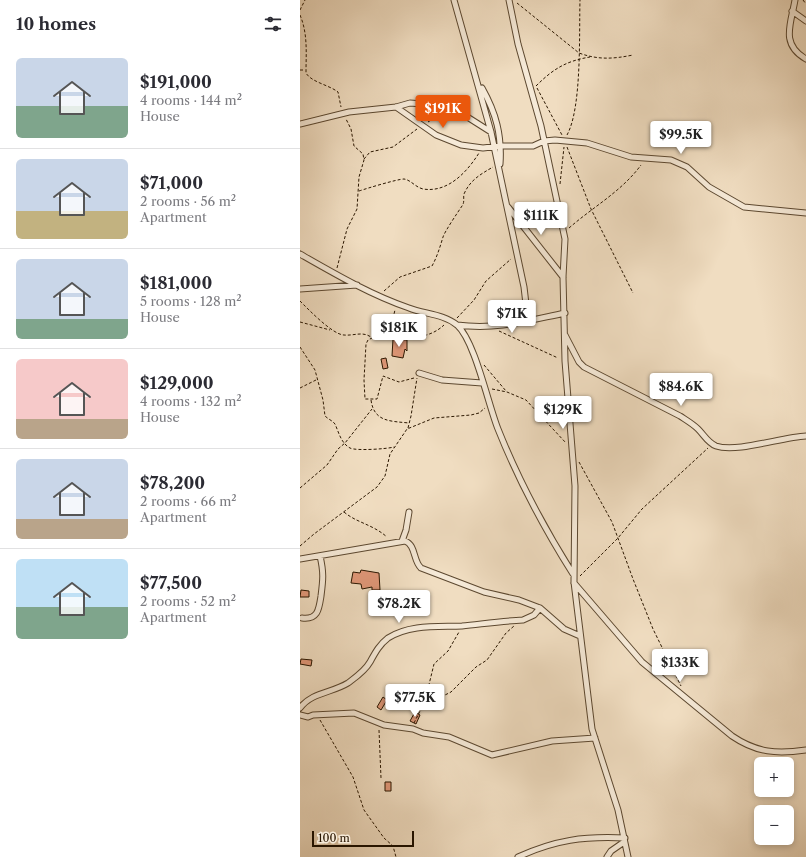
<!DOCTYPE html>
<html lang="en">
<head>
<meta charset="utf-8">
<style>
	body { margin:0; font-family:"Libre Caslon Text",serif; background:#f2f2f3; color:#2b2b33; height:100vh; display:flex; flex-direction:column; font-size:15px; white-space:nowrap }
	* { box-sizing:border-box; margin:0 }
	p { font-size:13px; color:#7c7c81 }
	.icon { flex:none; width:22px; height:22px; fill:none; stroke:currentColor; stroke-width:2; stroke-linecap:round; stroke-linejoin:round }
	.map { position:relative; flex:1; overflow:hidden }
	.drawer { display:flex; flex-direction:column; background:#fff; width:300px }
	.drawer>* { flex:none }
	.controls { position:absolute; left:454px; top:757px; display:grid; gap:8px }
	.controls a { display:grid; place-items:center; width:40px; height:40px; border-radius:6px; background:#fff; box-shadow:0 2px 6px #0003; font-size:20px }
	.scale { position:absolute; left:12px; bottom:10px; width:102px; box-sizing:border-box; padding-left:4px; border:2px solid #2a1600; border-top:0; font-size:11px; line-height:14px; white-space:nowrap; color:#2a1600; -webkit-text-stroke:3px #f5e9d7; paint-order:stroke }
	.price { position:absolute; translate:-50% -34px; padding:0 9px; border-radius:4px; background:#fff; color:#222; font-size:13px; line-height:26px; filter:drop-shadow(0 1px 2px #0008) }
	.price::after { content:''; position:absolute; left:50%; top:24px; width:12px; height:9px; margin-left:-6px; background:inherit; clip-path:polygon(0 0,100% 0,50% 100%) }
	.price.selected { background:#ea580c; color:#fff }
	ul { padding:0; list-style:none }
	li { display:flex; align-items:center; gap:12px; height:100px; padding:0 16px }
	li+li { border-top:1px solid #e1e1e2 }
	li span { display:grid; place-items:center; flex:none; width:112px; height:80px; border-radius:6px; color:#555 }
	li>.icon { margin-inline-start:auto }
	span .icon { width:48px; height:48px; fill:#fffc; stroke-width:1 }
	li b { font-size:17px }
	h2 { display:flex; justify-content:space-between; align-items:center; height:48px; padding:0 16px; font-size:17px }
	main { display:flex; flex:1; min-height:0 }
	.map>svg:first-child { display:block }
</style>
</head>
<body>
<main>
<section class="drawer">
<h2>10 homes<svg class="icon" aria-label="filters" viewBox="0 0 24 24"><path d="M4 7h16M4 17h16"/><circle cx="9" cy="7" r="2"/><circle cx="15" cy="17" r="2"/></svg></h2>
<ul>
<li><span style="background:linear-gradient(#c9d6e8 60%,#7fa58c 0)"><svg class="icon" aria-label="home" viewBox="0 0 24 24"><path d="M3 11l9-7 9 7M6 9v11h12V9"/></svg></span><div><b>$191,000</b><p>4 rooms · 144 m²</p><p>House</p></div></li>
<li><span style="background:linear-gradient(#c9d6e8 65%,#c2b280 0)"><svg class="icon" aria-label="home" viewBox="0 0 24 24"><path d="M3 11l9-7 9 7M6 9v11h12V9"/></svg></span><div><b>$71,000</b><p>2 rooms · 56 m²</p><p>Apartment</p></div></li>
<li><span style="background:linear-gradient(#c9d6e8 75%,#7fa58c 0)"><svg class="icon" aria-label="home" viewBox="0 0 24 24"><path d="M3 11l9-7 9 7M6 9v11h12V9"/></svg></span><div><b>$181,000</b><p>5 rooms · 128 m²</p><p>House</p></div></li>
<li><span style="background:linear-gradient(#f6c9c9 75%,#b9a48a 0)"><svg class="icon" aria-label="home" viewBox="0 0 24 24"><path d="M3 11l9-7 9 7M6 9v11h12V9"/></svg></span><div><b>$129,000</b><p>4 rooms · 132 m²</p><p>House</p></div></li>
<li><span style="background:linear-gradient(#c9d6e8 75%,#b9a48a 0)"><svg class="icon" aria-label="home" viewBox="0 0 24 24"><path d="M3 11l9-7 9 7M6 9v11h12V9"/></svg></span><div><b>$78,200</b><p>2 rooms · 66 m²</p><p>Apartment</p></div></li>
<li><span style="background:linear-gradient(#bfe0f5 60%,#7fa58c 0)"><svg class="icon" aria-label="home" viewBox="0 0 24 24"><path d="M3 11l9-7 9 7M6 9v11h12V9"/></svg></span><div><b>$77,500</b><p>2 rooms · 52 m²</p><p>Apartment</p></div></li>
</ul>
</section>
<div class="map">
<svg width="506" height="857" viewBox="0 0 506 857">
	<rect width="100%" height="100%" fill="#f0ddc1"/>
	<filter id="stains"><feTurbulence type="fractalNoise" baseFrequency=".005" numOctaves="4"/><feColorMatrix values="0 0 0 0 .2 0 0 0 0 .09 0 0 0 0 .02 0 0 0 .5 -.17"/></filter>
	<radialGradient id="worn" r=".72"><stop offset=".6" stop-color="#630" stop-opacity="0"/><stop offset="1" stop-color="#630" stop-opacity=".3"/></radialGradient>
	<path fill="#e19879" stroke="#2a1600" d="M93,339L107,340V351L105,349L103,358L92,356Z
		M86,358L88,368L83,369L81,359Z
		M61,570L79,573L80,590H72V587L62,589L61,584L51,583L53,572L60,573Z
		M1,590L9,591V597H0Z
		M1,659L12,660L11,666L0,664Z
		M90,693L113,699L111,705L88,700Z
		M83,697L87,700L81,710L77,707Z
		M115,712L120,715L116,724L110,721Z
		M85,782H91V791H85Z"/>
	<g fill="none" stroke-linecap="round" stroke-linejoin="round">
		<g stroke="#5c4830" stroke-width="7">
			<path id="minor" d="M154,0L191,132L224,287L228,321
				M209,0L218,44L241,126L265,239L263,277L265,361L275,486L274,582L292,729L318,810L328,857
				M495,0C491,24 480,44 506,59
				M492,11L506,21
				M182,88C196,113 202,135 200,164
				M96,107L136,135L161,145L183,148L200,146H233L244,141L255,140L287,143L331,157L371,160L387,167L409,187L444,207L506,213
				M0,124L49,112L96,107L110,103L135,105L161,113L191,132
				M208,207L263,277
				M0,254C35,274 71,295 109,308C124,314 144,314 157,325C175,341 188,404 198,429C218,479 244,528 273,574
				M0,289L57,285
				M157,325C197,330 226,321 265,313
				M265,335L279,362L284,367L380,416C386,420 393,424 398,429C404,435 408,443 416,446C437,453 482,437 506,436
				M119,373L142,380L182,383
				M102,541L106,530L109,512
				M0,559L105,541C116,545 113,561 121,568L184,592L219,600L240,608L264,629L280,636
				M274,583L342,662L432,736C457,753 477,754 506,750
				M2,618C18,620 19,609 21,596C23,580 24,573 20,556
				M0,708C12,692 32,693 48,683C56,677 65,671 70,662C75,653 79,645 88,638C110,624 138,627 162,626C182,624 202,621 223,620L234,615L240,608
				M0,715L8,717L13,715L54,713L84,725L113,729L123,733L149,737L192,755L252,741L295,738
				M218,857C255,840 284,836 325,838
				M307,857L311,851L324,842"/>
		</g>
		<path stroke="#2a1600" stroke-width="1" stroke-dasharray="3 2" stroke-linecap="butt" d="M503,0L506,4
			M217,3L279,53C298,60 313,59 333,55
			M0,10L5,0
			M0,15C8,34 6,53 6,73C11,82 29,85 38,92L41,107
			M0,70H5
			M236,86C253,69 266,61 290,57
			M237,88L262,135
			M128,122L140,114
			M267,135C282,108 279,33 280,0
			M267,147L291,209L333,293
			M64,159L70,152L93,147L117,129
			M260,184L264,147
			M59,191C68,188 98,179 104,179C111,180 115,187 123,189C148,193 167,172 179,153
			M269,228C293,207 322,191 341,165
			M37,268L47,229L57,209L59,177L64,160L63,154L54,146L51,129L46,119
			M84,291L100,277L132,266C137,257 140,247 143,237C145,231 158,212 162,206C165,202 163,198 164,194C170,180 181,174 193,167
			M0,301C8,309 33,335 44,335C54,336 62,331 71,337
			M157,318L174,300L186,281L211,259
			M0,322L30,330
			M199,331L258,358
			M88,338L95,310
			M0,347L15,370L23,400L25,416C28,419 33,421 35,424C39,433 41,443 50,448C55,451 87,449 94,447
			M184,365L206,391
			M114,378L99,382L83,376L77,399H65L64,380L66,344L68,340L72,338C96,337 125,343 144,325
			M0,388L18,379
			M192,389L207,392L226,400L266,443
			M71,400C74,422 90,421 109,423
			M108,428L111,416L117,378
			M279,462L312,522L333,579L353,629L381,686
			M0,488L27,465L38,449L45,443L72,409
			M44,512C57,523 72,524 87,537
			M0,546L14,534L77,487L85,476L90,454L107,429L134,418L171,415L179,413L185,408
			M280,576L318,538L342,509L408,448
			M126,699L141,697L151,692L176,667L187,660L206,633L214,626
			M20,720L53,777L64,810L84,838L93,846L96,857
			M114,723L125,701L134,664L148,651L159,632
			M79,730L81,778"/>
		<use href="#minor" stroke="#f5e9d7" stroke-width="5"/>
	</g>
	<rect width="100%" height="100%" filter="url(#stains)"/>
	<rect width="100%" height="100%" fill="url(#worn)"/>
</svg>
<div class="controls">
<a>+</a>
<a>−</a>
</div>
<div class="scale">100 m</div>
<b class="price selected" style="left:143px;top:129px">$191K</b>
<b class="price" style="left:381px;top:155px">$99.5K</b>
<b class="price" style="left:241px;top:236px">$111K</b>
<b class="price" style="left:212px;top:334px">$71K</b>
<b class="price" style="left:99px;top:348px">$181K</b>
<b class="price" style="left:381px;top:407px">$84.6K</b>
<b class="price" style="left:263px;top:430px">$129K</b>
<b class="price" style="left:99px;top:624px">$78.2K</b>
<b class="price" style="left:380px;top:683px">$133K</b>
<b class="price" style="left:115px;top:718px">$77.5K</b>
</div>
</main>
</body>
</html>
